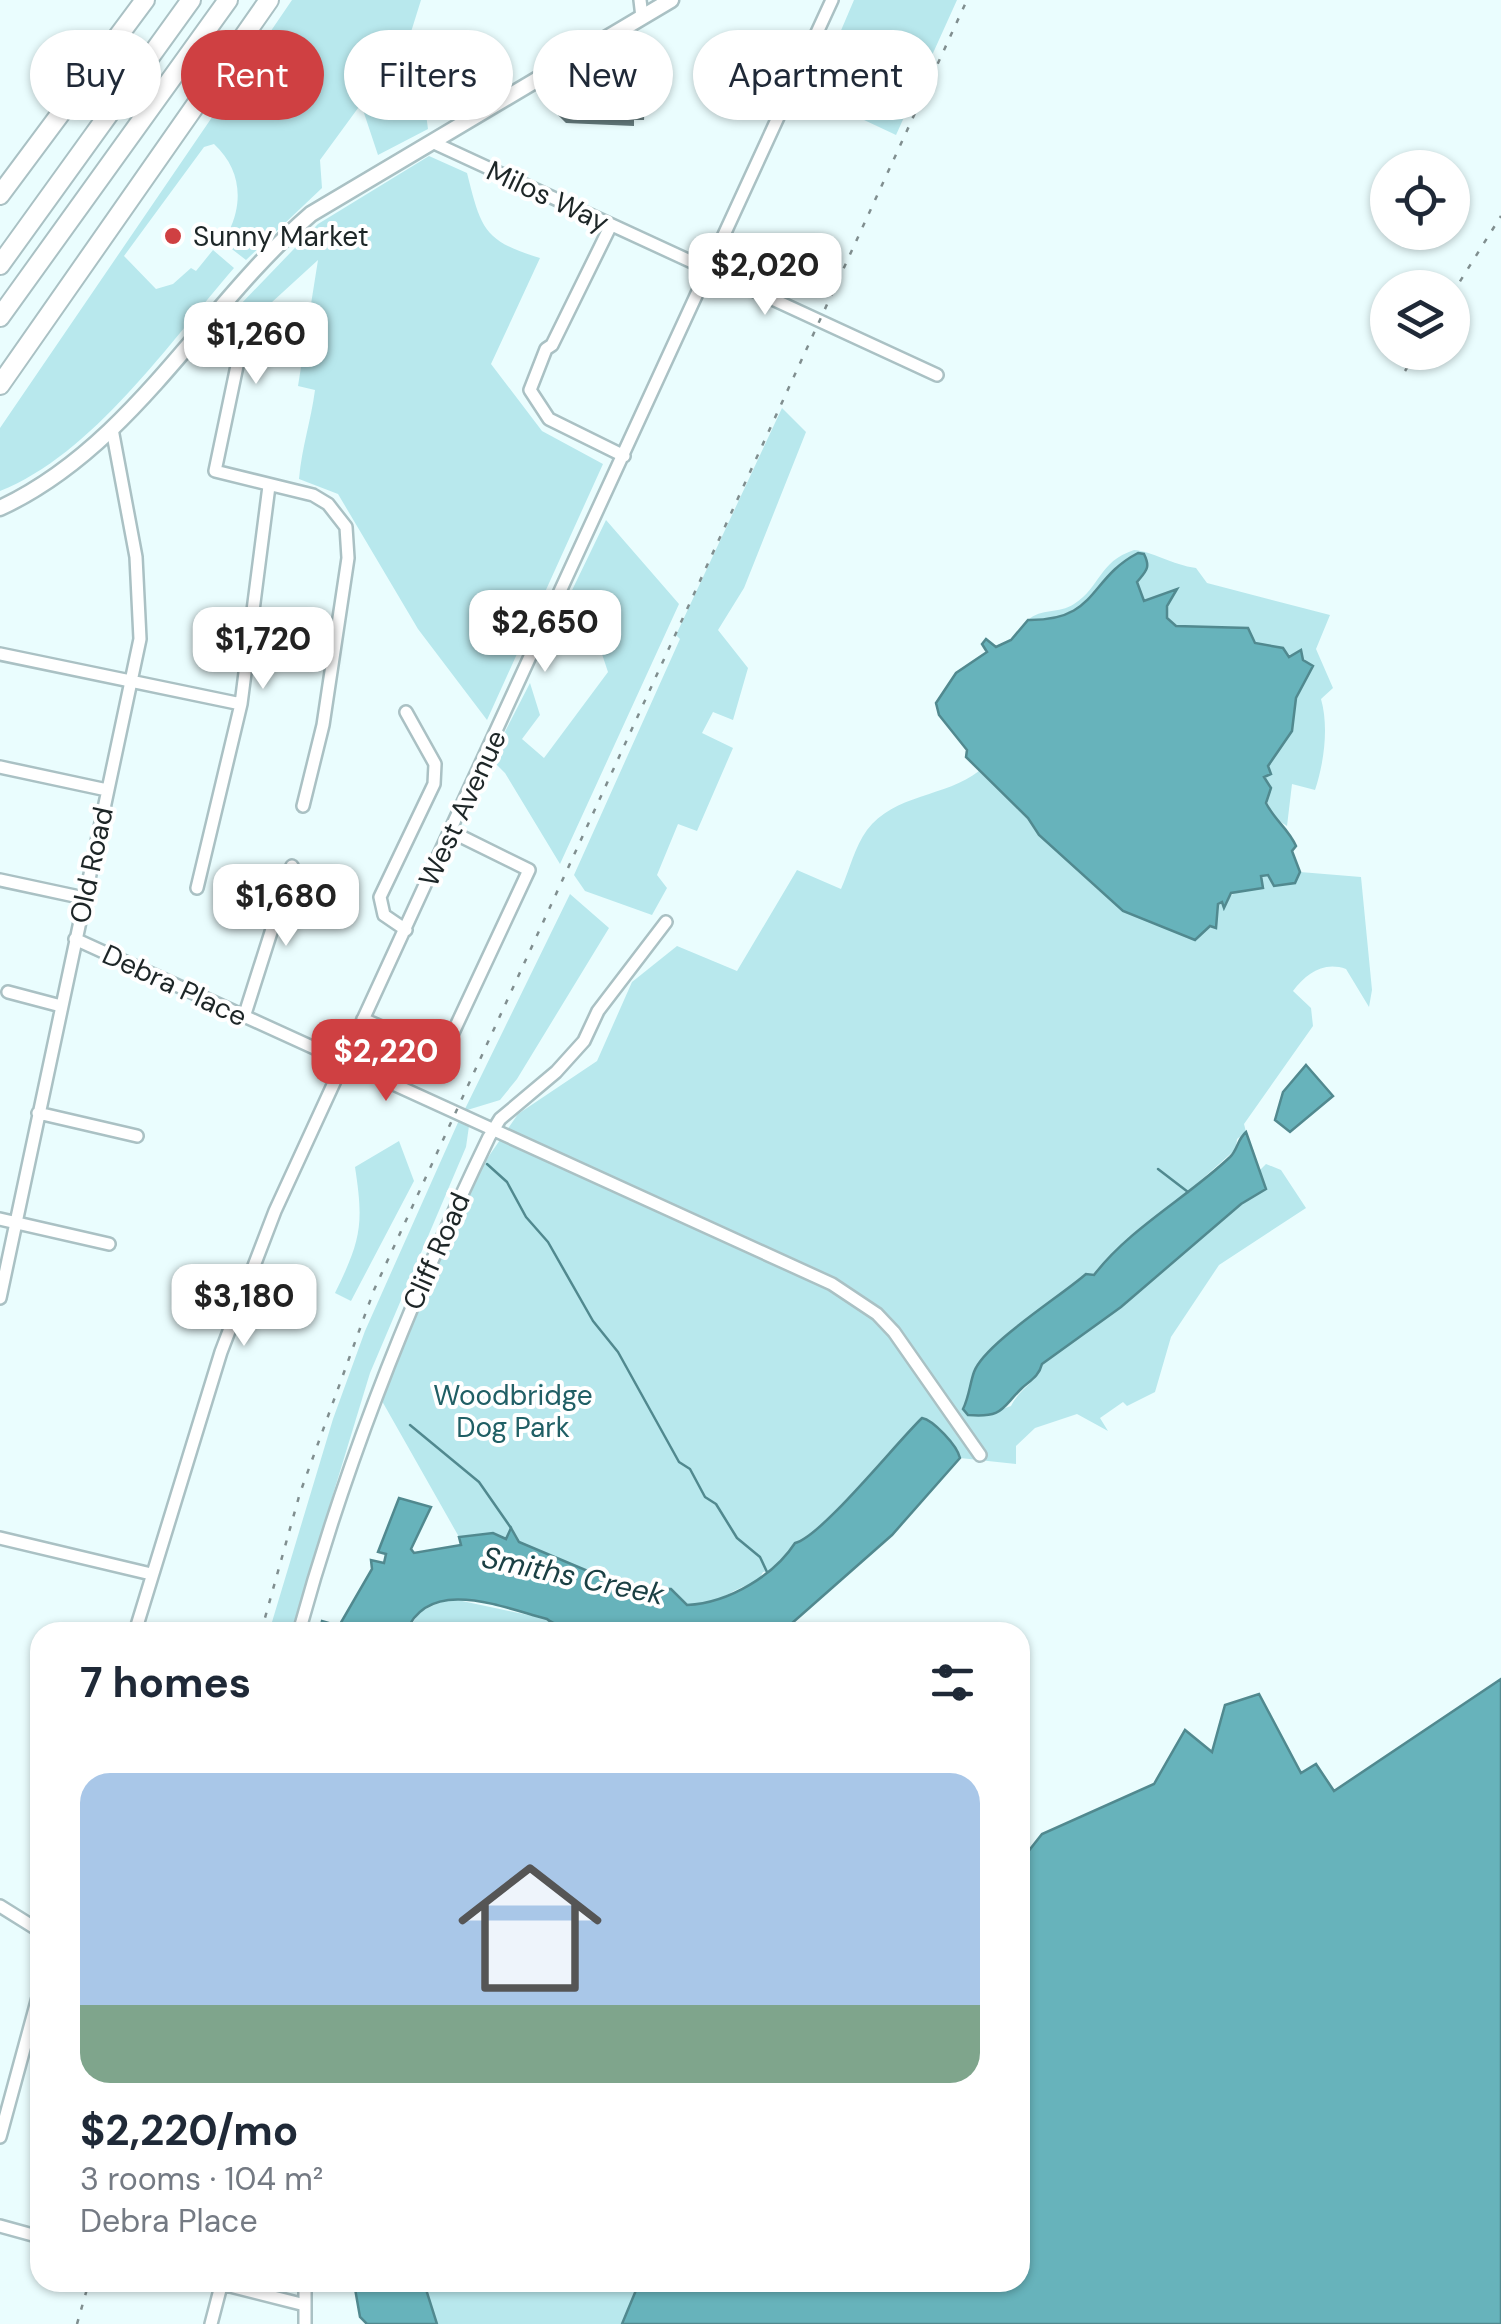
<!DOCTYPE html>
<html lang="en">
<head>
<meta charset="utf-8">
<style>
	body { margin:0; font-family:"DM Sans",sans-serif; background:#f6f6f7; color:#1f2937; height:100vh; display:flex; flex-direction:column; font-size:38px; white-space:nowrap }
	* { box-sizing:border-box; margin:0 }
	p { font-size:32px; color:#747a83 }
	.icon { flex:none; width:55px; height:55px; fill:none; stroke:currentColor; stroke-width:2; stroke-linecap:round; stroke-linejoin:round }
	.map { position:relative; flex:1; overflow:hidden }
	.drawer { position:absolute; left:30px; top:1622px; width:1000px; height:670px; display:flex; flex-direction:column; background:#fff; border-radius:30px; box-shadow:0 2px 8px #0004 }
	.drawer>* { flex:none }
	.banner { position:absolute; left:30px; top:30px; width:1000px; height:90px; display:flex; gap:20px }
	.fabs { position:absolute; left:1370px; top:150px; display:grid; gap:20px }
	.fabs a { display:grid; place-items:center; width:100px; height:100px; border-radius:50%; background:#fff; box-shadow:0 2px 8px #0004; font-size:50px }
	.price { position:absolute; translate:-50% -85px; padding:0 22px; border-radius:20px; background:#fff; color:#222; font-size:32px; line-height:65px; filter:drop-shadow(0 2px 5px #0008) }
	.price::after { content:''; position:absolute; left:50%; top:60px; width:30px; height:22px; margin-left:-15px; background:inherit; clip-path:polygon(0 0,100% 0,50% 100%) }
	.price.current { background:#cf4042; color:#fff }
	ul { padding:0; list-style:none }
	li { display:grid; align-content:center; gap:20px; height:530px; padding:0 50px }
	li span { display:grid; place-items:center; height:310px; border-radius:30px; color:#555 }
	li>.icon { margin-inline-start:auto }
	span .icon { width:180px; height:180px; fill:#fffc; stroke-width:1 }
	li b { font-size:42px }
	h2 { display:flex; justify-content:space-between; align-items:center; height:120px; padding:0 50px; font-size:42px }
	.tag { padding:0 35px; border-radius:45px; background:#fff; box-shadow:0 2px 8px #0004; font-size:35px; line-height:90px }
	.tag.current { background:#cf4042; color:#fff }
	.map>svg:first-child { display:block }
</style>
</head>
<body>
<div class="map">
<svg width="1501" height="2324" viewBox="0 0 1501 2324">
	<rect width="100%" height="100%" fill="#eafdfe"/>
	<path fill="#b8e8ed" d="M292,0H421L396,80L423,92L428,129L378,155L361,104L320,160L322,188L246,260L215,236L229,231C244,200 240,168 214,144L204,147L124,256L156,289L173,284L191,268L196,271L213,250L234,268C170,342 92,455 0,491V428Z
		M854,0H957L896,135L813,96Z
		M429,156L467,173C481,228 483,241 540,258L491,364L542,431L603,464L487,720L418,629L338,494L299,479C302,446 311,421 315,390L298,386L318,260L271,303L238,307L318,224Z
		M782,408L806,432L744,588L718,630L748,668L733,720L713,712L702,733L733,748L697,831L678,824L657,875L667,888L652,915L585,891L574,875L680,639L676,635Z
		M606,520L679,604L560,864L505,773L491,759L530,683L540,715L522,739L544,758L608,672L599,645V620L570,616L552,649L545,646Z
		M1134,550C1151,551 1173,565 1196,568L1207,583L1330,615L1316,649L1333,688L1321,699C1329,727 1324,763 1315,790L1292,784L1287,826C1267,814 1266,800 1264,777L1271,774L1268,766L1292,731L1296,698L1308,674L1283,648L1255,644L1238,628L1202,630L1176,626L1167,618V606L1176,591L1144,601L1137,582L1143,575L1107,578C1087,609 1063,621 1028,620C1041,608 1059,614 1074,604C1101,587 1098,562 1134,550Z
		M979,771L1028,818L1039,835L1123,911L1194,940L1210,925L1215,928L1218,904L1261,876L1268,875L1274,886L1295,883L1300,872L1361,877L1372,990L1369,1007L1346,969C1323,961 1306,974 1293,991L1311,1008L1313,1026L1244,1124L1246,1132L1237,1139L1236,1149L1094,1275L1085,1274C1061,1296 985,1344 974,1371C969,1385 977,1403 982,1416L1011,1406C1019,1389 1038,1381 1042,1364L1121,1307L1241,1204L1265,1189L1259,1171L1266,1164L1281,1170L1306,1208L1219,1265L1171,1337L1155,1392L1127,1406L1123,1402L1100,1418L1108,1431L1077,1414L1035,1428L1016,1446V1464L960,1458L958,1450L922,1418C896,1444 821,1537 795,1543L777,1569L763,1572L757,1583C737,1585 722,1602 700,1605C679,1608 668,1588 650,1587C604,1585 561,1562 519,1542L512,1528L506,1539L493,1533L459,1537L382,1401L412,1307L482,1166L518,1114L597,1061L632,982L677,946L737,971L797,870L841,889C849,871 855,846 867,830C894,794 946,797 979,771Z
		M570,894L609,928L517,1079L500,1100L464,1111Z
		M460,1118L469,1126L466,1147L370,1373L291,1632H269L333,1419L365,1331Z
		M399,1141L414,1181L351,1301L335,1293C361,1240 364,1225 355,1167Z
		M448,1598L547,1619L556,1627L600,1632H406L420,1612Z
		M424,2283H639L622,2324H437Z"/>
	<path fill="#67b3bb" stroke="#51898f" stroke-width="2.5" d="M1138,553L1144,554C1151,568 1146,571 1137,582L1144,601L1177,589L1167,606V618L1176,626L1248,628L1255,643L1283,648L1289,657L1301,650L1303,660L1313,666L1296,698L1292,731L1268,766L1271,774L1264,777L1271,788L1266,803C1275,821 1288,828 1296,846L1292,851L1300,872L1295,883L1274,886L1268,875L1261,876L1263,888L1231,893L1224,908L1222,902L1218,904L1216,928L1210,926L1195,940L1123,911L1039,835L1028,818L966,757L967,750L939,715L936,703L956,673L987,652L982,644L986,639L996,647L1011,640L1028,620C1098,621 1088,579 1138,553Z
		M1306,1065L1333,1096L1290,1132L1275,1120L1283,1092Z
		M1246,1132L1266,1189L1241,1204L1121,1307L1042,1364C1039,1376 1031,1380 1022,1388C1001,1408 1004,1418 968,1415L963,1409C969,1397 970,1383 974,1372C984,1344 1061,1296 1086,1274L1094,1275C1130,1228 1188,1197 1230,1157C1238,1149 1237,1140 1246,1132Z
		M922,1418C933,1420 957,1445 960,1458L892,1535L782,1632C739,1633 573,1642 547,1619C504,1608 429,1575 406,1632H319L322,1621L339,1626L372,1569L371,1560L384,1563L386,1554L378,1552L399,1498L431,1507L411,1549L414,1553L461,1545L459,1537L493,1533L506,1539L511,1528L519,1542L628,1588L671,1589L687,1605C730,1603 775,1574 795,1543C821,1537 896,1443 922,1418Z
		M1501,1679V2324H622L639,2283L1020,2282V1862L1042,1834L1154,1784L1185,1730L1212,1752L1225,1705L1259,1694L1301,1773L1316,1764L1334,1791Z
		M354,2283H424L437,2324H367L360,2317Z"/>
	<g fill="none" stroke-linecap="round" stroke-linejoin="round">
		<path stroke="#51898f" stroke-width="2.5" d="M487,1164L507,1182L526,1217L548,1242L593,1321L618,1352L679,1462L690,1469L705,1497L716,1504L737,1538L760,1557L767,1572
			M1158,1169L1188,1192
			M410,1425L479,1482L511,1528"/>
	</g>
	<path fill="#657b7d" d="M624,75L640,94V102H645L644,120H634V126L566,123L557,114L558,95L568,79L595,83V78H603V88Z"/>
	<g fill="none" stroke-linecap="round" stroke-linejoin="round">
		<g stroke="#aac1c4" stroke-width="16">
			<path id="minor" d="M640,0L642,17
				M432,142L937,375
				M611,225L552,345L546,349L530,390L549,419L624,456
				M214,314L238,361L215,471L313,495L328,504L346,527L348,558L323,725L303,806
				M0,654L241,704
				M0,767L107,790
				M0,880L84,898
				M197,888L241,704L269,486
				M406,930L384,915L380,897L434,784L435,764L406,712
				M75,939L832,1284L877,1314L894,1332L980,1455
				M8,992L61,1006
				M244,1017L292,866
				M363,1019L443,1054L529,870L450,831
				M38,1113L137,1136
				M0,1219L109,1244
				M0,1298L140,639L136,557L112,429
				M0,1538L151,1574
				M135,1632L221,1352L275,1211L832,0
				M299,1632C346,1461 412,1296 489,1137L500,1119L556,1072L584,1041L598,1011L666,922
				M0,1906L40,1931
				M0,2137L40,1990
				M0,2226L40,2237
				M214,2282L305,2305
				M305,2282V2324
				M211,2324L222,2282"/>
		</g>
		<g stroke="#aac1c4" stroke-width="19">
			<path id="major" d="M0,508C133,446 203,307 311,214L671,0"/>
		</g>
		<g stroke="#aac1c4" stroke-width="22">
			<path id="highway" d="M0,195L145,0
				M0,265L191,0
				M0,317L228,0
				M0,385L269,0"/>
		</g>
		<use href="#minor" stroke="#fff" stroke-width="11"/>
		<use href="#major" stroke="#fff" stroke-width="14"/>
		<use href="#highway" stroke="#fff" stroke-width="18"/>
		<path stroke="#808e8f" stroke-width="2.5" stroke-dasharray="5 10" stroke-linecap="butt" d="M1452,294L1501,216
			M1405,371L1417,352
			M261,1632L300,1493L374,1290L967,0
			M77,2324L89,2282"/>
	</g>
	<circle fill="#cf4042" stroke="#fff" stroke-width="4" cx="173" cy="236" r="10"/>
	<g text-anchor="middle" stroke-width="8" stroke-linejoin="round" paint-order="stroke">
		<g font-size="28" fill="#1d2627" stroke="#fff">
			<text transform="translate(548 196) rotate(25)" y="10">Milos Way</text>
			<text transform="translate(462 808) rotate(-65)" y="10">West Avenue</text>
			<text transform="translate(91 865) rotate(-78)" y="10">Old Road</text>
			<text transform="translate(175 985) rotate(25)" y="10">Debra Place</text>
			<text transform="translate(436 1251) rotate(-66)" y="10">Cliff Road</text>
		</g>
		<g font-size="28" fill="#1d2627" stroke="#fff" text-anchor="start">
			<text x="193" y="246">Sunny Market</text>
		</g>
		<g font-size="28" fill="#205f65" stroke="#fff">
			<text x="513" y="1405">Woodbridge<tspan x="513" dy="32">Dog Park</tspan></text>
		</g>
		<g font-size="30" font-style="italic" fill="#1b4044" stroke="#fff">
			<text transform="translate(573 1576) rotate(12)" y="10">Smiths Creek</text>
		</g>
	</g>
</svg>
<div class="fabs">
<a><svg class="icon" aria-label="locate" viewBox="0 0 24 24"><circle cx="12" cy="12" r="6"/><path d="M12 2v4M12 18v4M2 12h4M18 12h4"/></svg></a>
<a><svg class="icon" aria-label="layers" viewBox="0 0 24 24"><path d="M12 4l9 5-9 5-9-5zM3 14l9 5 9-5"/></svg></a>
</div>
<b class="price" style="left:765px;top:318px">$2,020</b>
<b class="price" style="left:256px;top:387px">$1,260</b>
<b class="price" style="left:545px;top:675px">$2,650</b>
<b class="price" style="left:263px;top:692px">$1,720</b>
<b class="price" style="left:286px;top:949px">$1,680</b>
<b class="price current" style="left:386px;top:1104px">$2,220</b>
<b class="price" style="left:244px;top:1349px">$3,180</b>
<div class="banner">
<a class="tag">Buy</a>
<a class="tag current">Rent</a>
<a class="tag">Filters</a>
<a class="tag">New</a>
<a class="tag">Apartment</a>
</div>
<section class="drawer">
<h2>7 homes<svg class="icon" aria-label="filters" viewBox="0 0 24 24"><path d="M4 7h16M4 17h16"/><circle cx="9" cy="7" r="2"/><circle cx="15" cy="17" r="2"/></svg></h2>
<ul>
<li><span style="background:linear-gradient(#a9c7e8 75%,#7fa58c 0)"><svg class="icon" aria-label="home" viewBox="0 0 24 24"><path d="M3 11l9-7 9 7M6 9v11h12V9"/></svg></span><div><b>$2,220/mo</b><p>3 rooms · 104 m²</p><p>Debra Place</p></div></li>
</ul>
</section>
</div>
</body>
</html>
